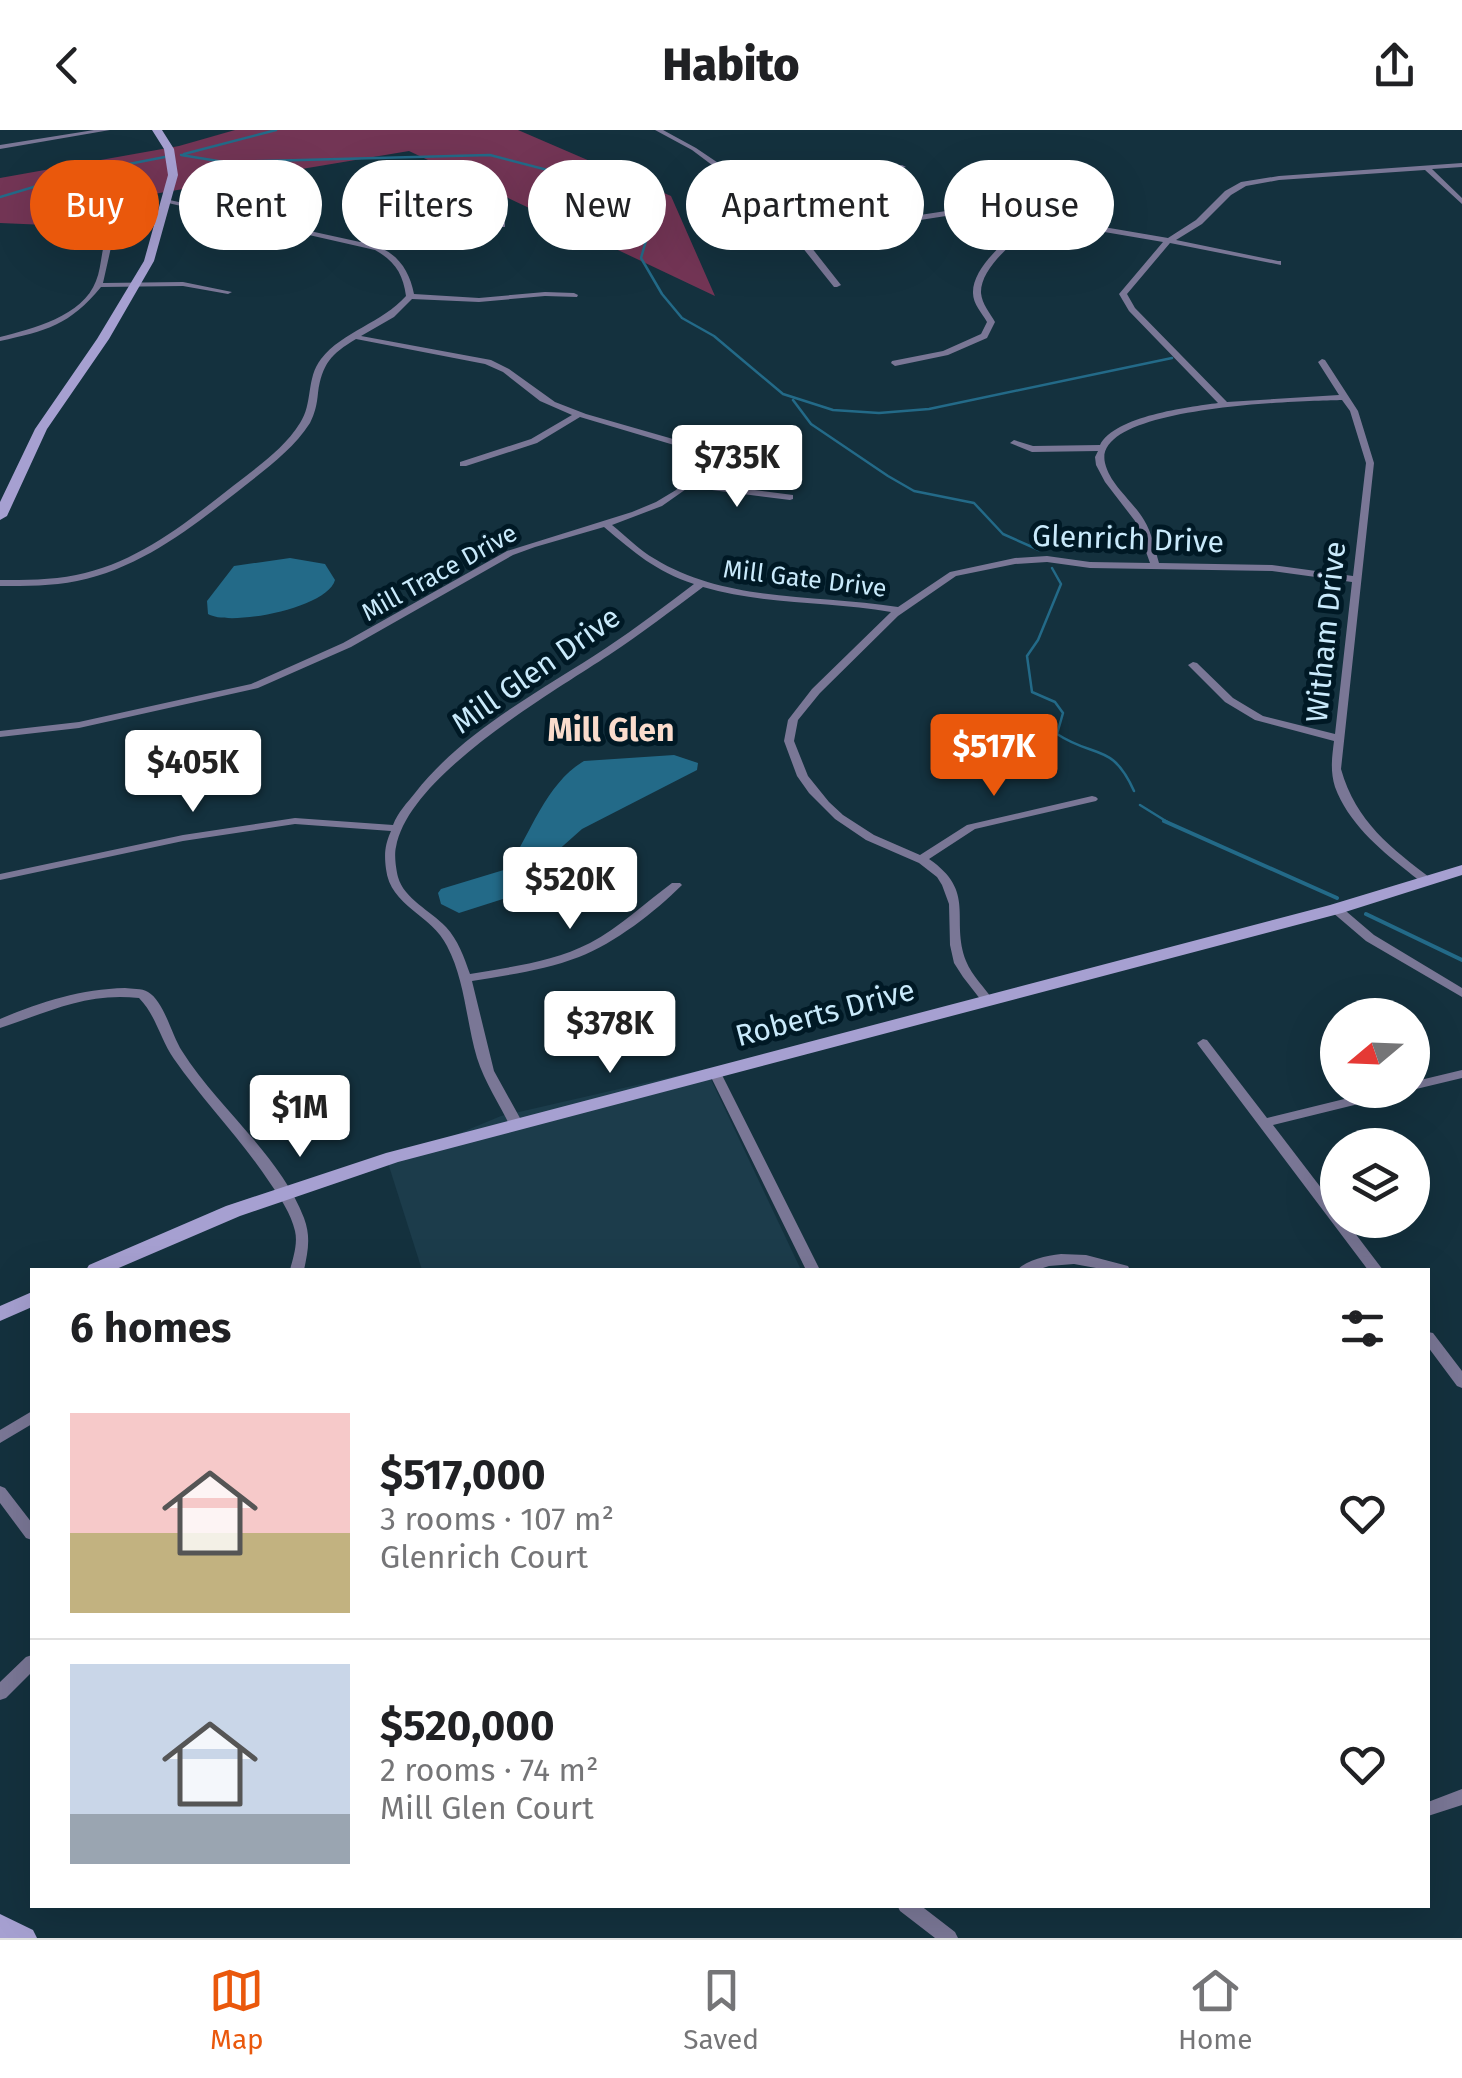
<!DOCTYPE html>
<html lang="en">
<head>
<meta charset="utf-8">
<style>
	body { margin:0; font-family:"Fira Sans",sans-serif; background:#f2f2f2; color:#202124; height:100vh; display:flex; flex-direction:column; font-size:38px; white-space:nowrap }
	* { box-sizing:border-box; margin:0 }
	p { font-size:32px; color:#757577 }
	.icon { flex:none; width:55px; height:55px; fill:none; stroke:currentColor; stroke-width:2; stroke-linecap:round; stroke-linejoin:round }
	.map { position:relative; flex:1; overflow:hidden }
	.details { position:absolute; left:30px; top:1138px; width:1400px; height:640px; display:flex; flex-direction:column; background:#fff; border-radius:0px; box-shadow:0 10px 40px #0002 }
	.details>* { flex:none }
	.hud { position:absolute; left:30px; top:30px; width:1402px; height:90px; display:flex; gap:20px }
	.needle { width:65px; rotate:251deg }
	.tools { position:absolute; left:1320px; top:868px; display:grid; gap:20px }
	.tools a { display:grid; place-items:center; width:110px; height:110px; border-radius:50%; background:#fff; box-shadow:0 10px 40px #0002; font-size:50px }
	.price { position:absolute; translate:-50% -85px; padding:0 22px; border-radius:10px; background:#fff; color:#222; font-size:32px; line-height:65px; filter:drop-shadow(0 2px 5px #0008) }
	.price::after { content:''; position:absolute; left:50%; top:60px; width:30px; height:22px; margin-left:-15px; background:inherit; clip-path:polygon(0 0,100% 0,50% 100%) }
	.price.selected { background:#ea580c; color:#fff }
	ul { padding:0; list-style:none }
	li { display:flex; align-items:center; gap:30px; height:250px; padding:0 40px }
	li+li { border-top:2px solid #e0e0e0 }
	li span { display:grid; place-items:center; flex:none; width:280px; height:200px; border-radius:0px; color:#555 }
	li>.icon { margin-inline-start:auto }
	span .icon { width:120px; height:120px; fill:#fffc; stroke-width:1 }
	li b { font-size:42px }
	h2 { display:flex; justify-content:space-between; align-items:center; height:120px; padding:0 40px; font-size:42px }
	.chip { padding:0 35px; border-radius:45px; background:#fff; box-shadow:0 10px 40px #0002; font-size:35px; line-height:90px }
	.chip.selected { background:#ea580c; color:#fff }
	header { display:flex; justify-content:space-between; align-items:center; height:130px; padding:0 40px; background:#fff; font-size:45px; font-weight:800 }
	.tabs { display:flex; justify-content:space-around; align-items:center; height:140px; border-top:2px solid #e0e0e0; background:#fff; font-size:28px; color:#757577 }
	.tabs a { display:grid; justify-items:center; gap:5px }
	.tabs .selected { color:#ea580c }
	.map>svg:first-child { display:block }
</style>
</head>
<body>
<header><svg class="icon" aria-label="back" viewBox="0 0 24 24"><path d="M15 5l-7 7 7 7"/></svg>Habito<svg class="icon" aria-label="share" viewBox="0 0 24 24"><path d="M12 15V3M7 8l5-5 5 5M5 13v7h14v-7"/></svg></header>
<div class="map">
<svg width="1462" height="1808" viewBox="0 0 1462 1808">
	<rect width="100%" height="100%" fill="#14313e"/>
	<path fill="#1c3c4b" d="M706,939L801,1140H422L388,1033L501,986Z"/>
	<path fill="#733555" d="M235,0H518L671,66L715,166L409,21L130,68L116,98L0,93V48L179,16Z"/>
	<path fill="#236a88" d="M290,428L325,434L335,450C328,478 230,497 208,484L207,471L234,436Z
		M674,625L698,633L697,640L582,699L546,731L531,760L459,783L441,774L438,763L441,759L507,739C530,705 546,653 584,631Z"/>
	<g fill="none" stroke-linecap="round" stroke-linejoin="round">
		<path stroke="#236a88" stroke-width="2.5" d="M184,24L276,0
			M181,25L224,32L490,25L586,50L648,104L641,128L662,164L682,188L714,206L783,264L833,280L879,283L929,279L1172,228
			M0,67L77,44L170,26
			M793,270L811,294L888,346L914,361L974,373L1003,404L1039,420
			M1052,438L1061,454L1038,510L1027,526L1032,562L1055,572L1063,583L1057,604C1095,629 1112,612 1134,661
			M1140,675L1169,693"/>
		<path stroke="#236a88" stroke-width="4" d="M1164,691L1337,768
			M1366,784L1462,830"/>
		<path fill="#7a7796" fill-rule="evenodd" d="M94,0H110L0,19V15Z
			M655,0H663L696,18L742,49L771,62L825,46L902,35L906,37L826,50L776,64L791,71L803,103L946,81L1006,83L1037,86L1066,62L1082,59L1086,61L1085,63L1072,66L1045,87L1168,108L1196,90L1225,61L1241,52L1279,46L1462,33V37L1432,39L1462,68V74L1425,40L1279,50L1246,56L1231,65L1202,94L1176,110L1278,131H1281V135L1170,113L1127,164L1135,178L1227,272L1339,265L1318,232L1322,229L1325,230L1358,281L1374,333L1341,639C1356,692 1391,718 1433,750L1435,752L1433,754C1422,755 1415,747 1406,740C1378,718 1348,692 1335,657C1330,641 1332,627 1334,611L1255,590L1225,572L1188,535L1193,532L1197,533L1233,568L1263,586L1335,604L1352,452L1272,441L1090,438L1047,432L1015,434L956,446L898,486L820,563L798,590L794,611L808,646L829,672L843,685L874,705L920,725L967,695L1092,666L1096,667L1098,669L1096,671L975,699L929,729C977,762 950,789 966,831C972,846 985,858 994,871L992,874H984L963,847L954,833L950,815L949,774L942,755L937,747L919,733L866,710L835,689L809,663L797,646L784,611L788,590L812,559L891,482C829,471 764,475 703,457C672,480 641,504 609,525C550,564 409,645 396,717C394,725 396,739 398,747C404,769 431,781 446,797C458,810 464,827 470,844C510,837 553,832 590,813C620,797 645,773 672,753H680L682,755C655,782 615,813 579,827C545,840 508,845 472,851L494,941L520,988L523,995L521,998H511C500,975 485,953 477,928C466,891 465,850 447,816C432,785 390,776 386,739C384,723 385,715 391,701L295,694L183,711L0,750V744L183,705L295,688L393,695C398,682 407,673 415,663C464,600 541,561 606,518C636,498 665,476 694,454C655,441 635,423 604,397L535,417L513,425L351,517L258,558L79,598L0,607V601L79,592L251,554L343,513L507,421L632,382L656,372L676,360L690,345L688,329L674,315L580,287L537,313L466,336H460V332L531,309L572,285L540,271L503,242L485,234L356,209C331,224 322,234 318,263C317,274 315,283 310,293C292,321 263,341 237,362C188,400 140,438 77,451C52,456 26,456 0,456V450C25,450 51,450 76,445C137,433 186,393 233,356C257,337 284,319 300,293C313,274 306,248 321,229C343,201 382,193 406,166C403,144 395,131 375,120L168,73H165V69L360,112L462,77L429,61L428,59L432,57L505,93V97H499L468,80L369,114C395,120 409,138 414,164L479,168L545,162L574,163L578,165L577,167L545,166L479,172L412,169L394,187L361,206L491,230L509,239L555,272L586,284L680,311L696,328L700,346L694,352L793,365V369L790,370L689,357L662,376L612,395C626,406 639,420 655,429C727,473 817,464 898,477L950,442L1015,428L1047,426L1090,432L1150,433L1135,391L1105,352L1096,335L1095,327L1098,321L1032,322L1010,313L1014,310L1033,316L1100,315C1115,286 1188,277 1218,273L1129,181L1119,164L1163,112L1040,91C1021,106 980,136 981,163C982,174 990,183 995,192L987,208L948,225L895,236L891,233L892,231L943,221L981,204L987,192C982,183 973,174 973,163C972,136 1012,105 1032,90L946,86L804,108L841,155L837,157H834L798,112L784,72L736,53L692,20ZM1342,270L1350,281L1366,333L1353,446L1272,435L1159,433C1155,419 1152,403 1144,390C1133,371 1110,355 1105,333C1091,275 1306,271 1342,270Z
			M105,111L112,113L103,153L183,152L232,162L228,164L183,156L101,157C70,195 46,201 0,211V207C32,199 83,186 96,151C101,139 101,124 105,111Z
			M1336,775L1340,776L1374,805L1462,858V867L1366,811L1332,782L1330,779Z
			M125,858C131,859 142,858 148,862C164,871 172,906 182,921C217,977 280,1025 304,1088C311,1107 308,1121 304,1140H290C293,1128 298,1114 295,1101C291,1084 280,1067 270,1053C241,1009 204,972 174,929C160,909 156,885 139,868C86,862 49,882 0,898V889C40,872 81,859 125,858Z
			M1203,909L1207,910L1267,988L1381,960H1405L1399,964L1273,995L1338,1080V1090H1345L1383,1140H1368L1199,916L1197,913Z
			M715,939L721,943L820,1140H806L709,943Z
			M1462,940V948L1412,960H1411L1412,952Z
			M1061,1124L1086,1125L1128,1136L1130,1140H1107L1074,1134L1049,1136L1037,1140H1017C1028,1129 1046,1126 1061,1124Z
			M1428,1202L1433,1203L1462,1241V1258L1457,1256L1428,1217Z
			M32,1281V1294L0,1313V1300Z
			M0,1356L5,1358L32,1393V1410L26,1408L0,1373Z
			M32,1525V1542L6,1568L0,1570V1552L26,1527Z
			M1462,1659V1675L1428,1686V1672Z
			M897,1775H920L955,1802L958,1808H935L900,1781Z"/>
		<path fill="#a6a0d1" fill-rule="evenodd" d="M152,0H162L174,19L178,45L154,131L109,209L47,299L7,386L0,390V372L35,299L97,209L144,131L168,45L164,19Z
			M1462,735V745L1342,783L398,1032L240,1086L114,1140H86L89,1135L226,1076L386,1023L1330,775Z
			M32,1162V1177L0,1191V1176Z
			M0,1784L33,1800L37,1808H0Z"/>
	</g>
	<g text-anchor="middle" stroke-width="10" stroke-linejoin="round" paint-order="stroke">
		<g font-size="25" fill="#c9eafb" stroke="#001925">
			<text transform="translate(439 442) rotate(-29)" y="9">Mill Trace Drive</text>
			<text transform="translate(805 448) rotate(7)" y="9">Mill Gate Drive</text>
		</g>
		<g font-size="30" fill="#c9eafb" stroke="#001925">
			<text transform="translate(1128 409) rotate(2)" y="10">Glenrich Drive</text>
			<text transform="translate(1326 502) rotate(-84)" y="10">Witham Drive</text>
			<text transform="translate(536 540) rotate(-35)" y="10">Mill Glen Drive</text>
			<text transform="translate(825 883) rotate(-15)" y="10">Roberts Drive</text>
		</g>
		<g font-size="32" font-weight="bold" fill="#fbdccc" stroke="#001925">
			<text x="611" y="611">Mill Glen</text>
		</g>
	</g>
</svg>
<div class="tools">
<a><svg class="needle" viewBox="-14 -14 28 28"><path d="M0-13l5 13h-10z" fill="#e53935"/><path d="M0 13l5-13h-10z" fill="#757577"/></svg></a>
<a><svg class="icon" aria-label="layers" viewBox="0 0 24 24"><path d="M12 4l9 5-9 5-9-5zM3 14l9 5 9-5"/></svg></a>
</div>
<b class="price" style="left:737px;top:380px">$735K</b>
<b class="price selected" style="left:994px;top:669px">$517K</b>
<b class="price" style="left:193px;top:685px">$405K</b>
<b class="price" style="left:570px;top:802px">$520K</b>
<b class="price" style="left:610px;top:946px">$378K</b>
<b class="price" style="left:300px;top:1030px">$1M</b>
<div class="hud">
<a class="chip selected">Buy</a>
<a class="chip">Rent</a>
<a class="chip">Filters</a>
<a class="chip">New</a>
<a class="chip">Apartment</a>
<a class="chip">House</a>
</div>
<section class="details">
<h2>6 homes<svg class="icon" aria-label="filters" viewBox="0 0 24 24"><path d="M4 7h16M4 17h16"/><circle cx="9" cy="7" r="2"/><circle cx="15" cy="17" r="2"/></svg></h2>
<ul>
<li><span style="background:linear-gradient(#f6c9c9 60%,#c2b280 0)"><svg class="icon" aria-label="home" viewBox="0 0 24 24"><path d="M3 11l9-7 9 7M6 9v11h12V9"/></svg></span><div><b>$517,000</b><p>3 rooms · 107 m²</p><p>Glenrich Court</p></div><svg class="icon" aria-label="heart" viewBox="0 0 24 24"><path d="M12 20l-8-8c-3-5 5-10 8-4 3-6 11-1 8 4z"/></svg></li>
<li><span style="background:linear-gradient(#c9d6e8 75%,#9aa5b1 0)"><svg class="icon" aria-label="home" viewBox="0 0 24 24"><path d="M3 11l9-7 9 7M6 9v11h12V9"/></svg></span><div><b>$520,000</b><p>2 rooms · 74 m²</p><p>Mill Glen Court</p></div><svg class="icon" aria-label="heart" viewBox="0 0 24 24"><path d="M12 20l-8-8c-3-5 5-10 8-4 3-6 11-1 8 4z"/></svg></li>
</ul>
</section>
</div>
<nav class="tabs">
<a class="selected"><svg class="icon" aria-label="map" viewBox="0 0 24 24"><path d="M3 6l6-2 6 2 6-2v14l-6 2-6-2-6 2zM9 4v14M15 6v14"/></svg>Map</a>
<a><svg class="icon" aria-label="saved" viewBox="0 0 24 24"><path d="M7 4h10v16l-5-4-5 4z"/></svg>Saved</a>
<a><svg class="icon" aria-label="home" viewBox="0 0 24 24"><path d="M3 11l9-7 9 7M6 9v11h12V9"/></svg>Home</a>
</nav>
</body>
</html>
